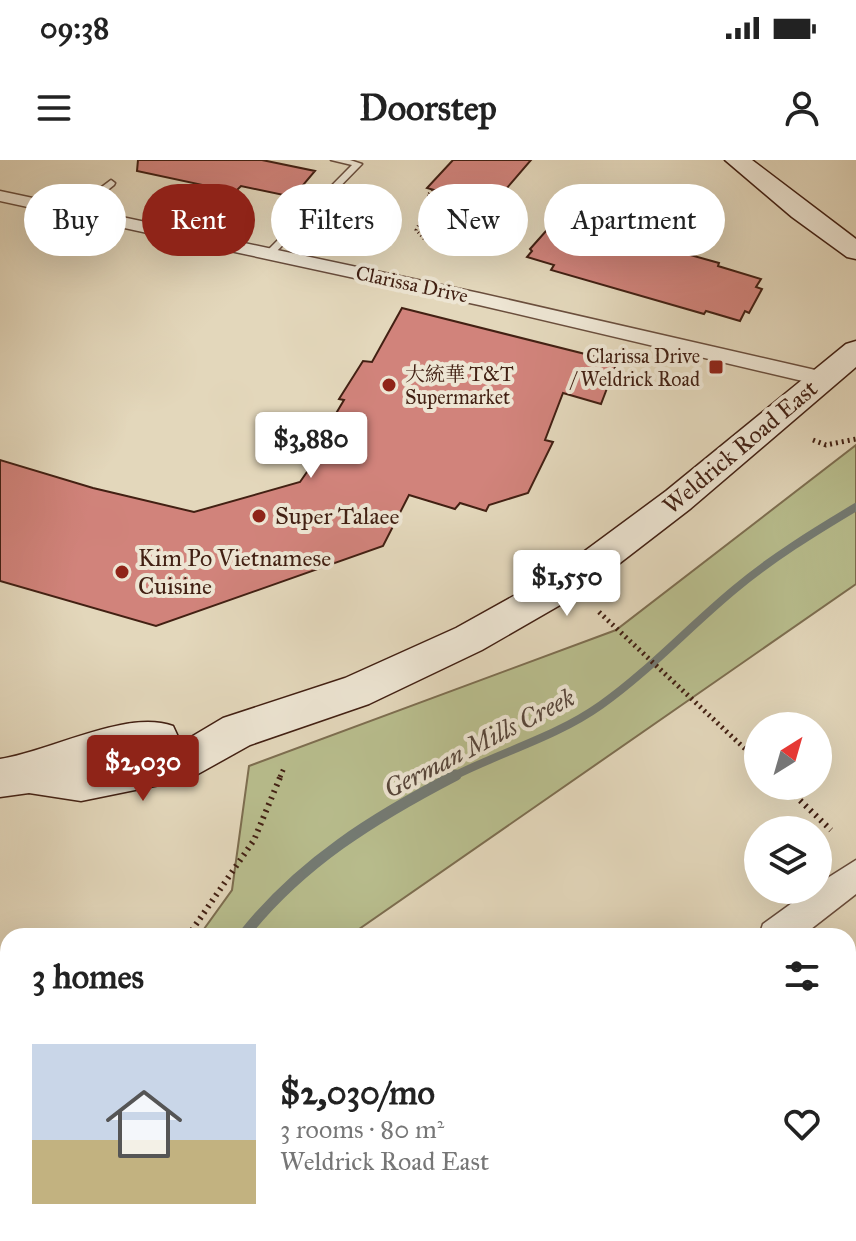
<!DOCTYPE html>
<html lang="en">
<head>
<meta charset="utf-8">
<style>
	body { margin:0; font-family:"IM FELL Great Primer","Noto Serif SC",serif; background:#f2f2f2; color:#222; height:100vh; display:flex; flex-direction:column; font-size:30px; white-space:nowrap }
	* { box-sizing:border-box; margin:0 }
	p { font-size:26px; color:#767676 }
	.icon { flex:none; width:44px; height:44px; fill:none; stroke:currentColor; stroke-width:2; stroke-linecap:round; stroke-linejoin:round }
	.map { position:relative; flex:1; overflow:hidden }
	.details { position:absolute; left:0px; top:768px; width:856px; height:314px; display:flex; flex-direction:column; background:#fff; border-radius:24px 24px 0 0; box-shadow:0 8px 32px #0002 }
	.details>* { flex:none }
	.top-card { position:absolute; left:24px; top:24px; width:808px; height:72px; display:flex; gap:16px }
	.needle { width:52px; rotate:37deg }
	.buttons { position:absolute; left:744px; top:552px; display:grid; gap:16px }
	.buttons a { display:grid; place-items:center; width:88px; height:88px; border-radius:50%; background:#fff; box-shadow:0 8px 32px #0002; font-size:40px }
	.price { position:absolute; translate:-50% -68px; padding:0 18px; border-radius:8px; background:#fff; color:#222; font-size:26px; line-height:52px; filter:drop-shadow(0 2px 4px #0008) }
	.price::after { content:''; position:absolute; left:50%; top:48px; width:24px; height:18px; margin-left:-12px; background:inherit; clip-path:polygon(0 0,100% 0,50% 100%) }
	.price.selected { background:#8f2418; color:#fff }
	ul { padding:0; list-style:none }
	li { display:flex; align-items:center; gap:24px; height:200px; padding:0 32px }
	li span { display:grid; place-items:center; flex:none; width:224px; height:160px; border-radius:0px; color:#555 }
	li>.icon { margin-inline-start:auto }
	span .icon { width:96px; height:96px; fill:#fffc; stroke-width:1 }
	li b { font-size:34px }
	h2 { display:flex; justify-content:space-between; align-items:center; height:96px; padding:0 32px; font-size:34px }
	.pill { padding:0 28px; border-radius:36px; background:#fff; box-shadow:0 8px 32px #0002; font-size:28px; line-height:72px }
	.pill.selected { background:#8f2418; color:#fff }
	.status { display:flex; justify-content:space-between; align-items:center; height:56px; padding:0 40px; background:#fff; direction:ltr }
	.status svg { height:22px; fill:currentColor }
	header { display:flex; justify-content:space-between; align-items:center; height:104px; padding:0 32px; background:#fff; font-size:36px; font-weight:700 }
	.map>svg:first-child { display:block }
</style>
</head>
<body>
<div class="status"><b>09:38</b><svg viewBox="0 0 49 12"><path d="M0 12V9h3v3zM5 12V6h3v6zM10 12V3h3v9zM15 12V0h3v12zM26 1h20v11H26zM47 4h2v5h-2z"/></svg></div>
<header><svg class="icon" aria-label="menu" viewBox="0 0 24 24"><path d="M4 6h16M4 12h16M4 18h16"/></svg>Doorstep<svg class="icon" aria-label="person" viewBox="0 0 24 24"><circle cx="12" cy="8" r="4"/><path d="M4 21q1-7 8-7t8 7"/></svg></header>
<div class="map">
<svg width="856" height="1081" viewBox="0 0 856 1081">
	<rect width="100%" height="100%" fill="#e3d7bb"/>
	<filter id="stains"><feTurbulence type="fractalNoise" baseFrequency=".0025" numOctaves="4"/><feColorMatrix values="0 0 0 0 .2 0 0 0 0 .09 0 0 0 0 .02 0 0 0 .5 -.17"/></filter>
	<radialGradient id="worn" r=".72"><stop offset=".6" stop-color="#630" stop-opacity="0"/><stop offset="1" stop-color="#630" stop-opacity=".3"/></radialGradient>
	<path fill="#b8bd8d" stroke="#7d6e50" stroke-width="2" d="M856,285V424L349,776H199L232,730L249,606L616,470Z
		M8,1043V1074H178L174,1081H0V1054Z"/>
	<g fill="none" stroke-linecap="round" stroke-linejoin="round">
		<path stroke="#747b74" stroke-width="8" d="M452,617C501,592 556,577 601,545C649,511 689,467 735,429C772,398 814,372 856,347"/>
		<path stroke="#747b74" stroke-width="11" d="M243,776C300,703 375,657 456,615
			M46,1081L50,1074"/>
	</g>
	<path fill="#d1837b" stroke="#422013" stroke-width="2" d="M138,0H262L315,11L293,37L241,26L235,32L137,11Z
		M453,0H531L501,35L494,33L483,44L427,28Z
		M554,62L572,68L576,63L719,103L718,106L761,119L756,127L762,129L749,153L745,151L740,161L706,151L704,154L551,110L554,105L527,97L532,91L530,89Z
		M402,148L617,202L601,244L563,233L545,280L553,282L528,333L489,345L486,351L460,343L455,349L409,335L383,386L156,466L0,421V300L93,328L194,352L300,322L336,270L328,267L344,240L339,239L363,201L372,202Z"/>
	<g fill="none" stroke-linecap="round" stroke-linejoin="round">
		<g stroke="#6a4e3d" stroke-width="3">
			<path id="lane" d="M331,0H350L362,4L273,95H267V91L352,5Z
				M111,20L115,23L114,25L94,41L86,55H80L79,53L87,38Z"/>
		</g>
		<g stroke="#6a4e3d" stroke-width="3">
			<path id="street" d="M0,31L479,133L824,212L832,214L835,219L832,224L824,226L479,145L0,41Z
				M856,700V734L802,776H759L763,764L810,730H818V724Z
				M441,1074H481L478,1081H438Z"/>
		</g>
		<g stroke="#422013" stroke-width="3">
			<path id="secondary" d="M725,0H752L856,79V99L847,97L792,57Z
				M856,181V207L690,349L581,433L482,490L369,544L250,585L189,619L81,641L29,633L0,637V599C49,592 126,549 173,566L179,579L176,584L181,583L223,558L345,518L456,468L555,413L666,331L846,184Z"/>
		</g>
		<path stroke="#422013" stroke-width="3" stroke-dasharray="1 3" stroke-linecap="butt" d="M432,30L427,36L450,42
			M455,86L425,80L416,70L423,57L441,53L484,59"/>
		<path stroke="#422013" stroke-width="5" stroke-dasharray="2 4" stroke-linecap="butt" d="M813,280L826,285L856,279
			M599,452L758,601
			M280,617L284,608"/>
		<path stroke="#422013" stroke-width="6" stroke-dasharray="2 5" stroke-linecap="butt" d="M785,626L831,670
			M188,776L254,680L281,615
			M0,1057L8,1045"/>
		<use href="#lane" fill="#ede5d3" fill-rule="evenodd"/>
		<use href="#street" fill="#ede5d3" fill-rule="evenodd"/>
		<use href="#secondary" fill="#ede5d3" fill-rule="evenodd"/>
	</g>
	<g fill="#8f2418" stroke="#ede5d3" stroke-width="3">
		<rect x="708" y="199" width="16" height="16" rx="4"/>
		<circle cx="389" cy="225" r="8"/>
		<circle cx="259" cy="356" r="8"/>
		<circle cx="122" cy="412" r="8"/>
	</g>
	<g text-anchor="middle" stroke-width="8" stroke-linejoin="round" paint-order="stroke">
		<g font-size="20" fill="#422013" stroke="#ede5d3">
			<text transform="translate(412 124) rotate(12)" y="7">Clarissa Drive</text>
		</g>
		<g font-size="20" fill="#422013" stroke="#ede5d3" text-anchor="end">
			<text x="700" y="203">Clarissa Drive<tspan x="700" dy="23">/ Weldrick Road</tspan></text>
			<text x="405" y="221" text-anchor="start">大統華 T&amp;T<tspan x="405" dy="23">Supermarket</tspan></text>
		</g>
		<g font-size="24" fill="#422013" stroke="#ede5d3">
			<text transform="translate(740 287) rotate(-40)" y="8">Weldrick Road East</text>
		</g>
		<g font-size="24" fill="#422013" stroke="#ede5d3" text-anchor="start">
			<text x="275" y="364">Super Talaee</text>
			<text x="138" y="406">Kim Po Vietnamese<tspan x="138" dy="28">Cuisine</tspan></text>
		</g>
		<g font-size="26" font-style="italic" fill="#57463b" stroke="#ede5d3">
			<text transform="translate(479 583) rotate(-27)" y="9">German Mills Creek</text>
		</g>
	</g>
	<rect width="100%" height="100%" filter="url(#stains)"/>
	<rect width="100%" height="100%" fill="url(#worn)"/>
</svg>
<div class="buttons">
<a><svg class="needle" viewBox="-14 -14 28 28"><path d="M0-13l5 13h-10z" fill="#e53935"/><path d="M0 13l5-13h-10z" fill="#767676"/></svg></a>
<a><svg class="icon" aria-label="layers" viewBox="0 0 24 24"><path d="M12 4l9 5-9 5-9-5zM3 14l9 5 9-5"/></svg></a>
</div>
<b class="price" style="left:311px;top:320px">$3,880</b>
<b class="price" style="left:567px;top:458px">$1,550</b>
<b class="price selected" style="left:143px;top:643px">$2,030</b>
<div class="top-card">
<a class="pill">Buy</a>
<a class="pill selected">Rent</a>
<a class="pill">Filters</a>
<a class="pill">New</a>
<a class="pill">Apartment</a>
</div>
<section class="details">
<h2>3 homes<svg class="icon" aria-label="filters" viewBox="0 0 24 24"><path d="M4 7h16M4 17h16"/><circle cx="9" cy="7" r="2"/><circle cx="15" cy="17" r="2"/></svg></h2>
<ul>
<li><span style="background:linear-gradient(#c9d6e8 60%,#c2b280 0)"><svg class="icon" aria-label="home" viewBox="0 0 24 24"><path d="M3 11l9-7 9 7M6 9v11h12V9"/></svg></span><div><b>$2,030/mo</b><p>3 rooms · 80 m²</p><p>Weldrick Road East</p></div><svg class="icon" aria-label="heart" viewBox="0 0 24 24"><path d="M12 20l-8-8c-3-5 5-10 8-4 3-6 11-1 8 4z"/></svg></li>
</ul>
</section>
</div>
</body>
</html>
